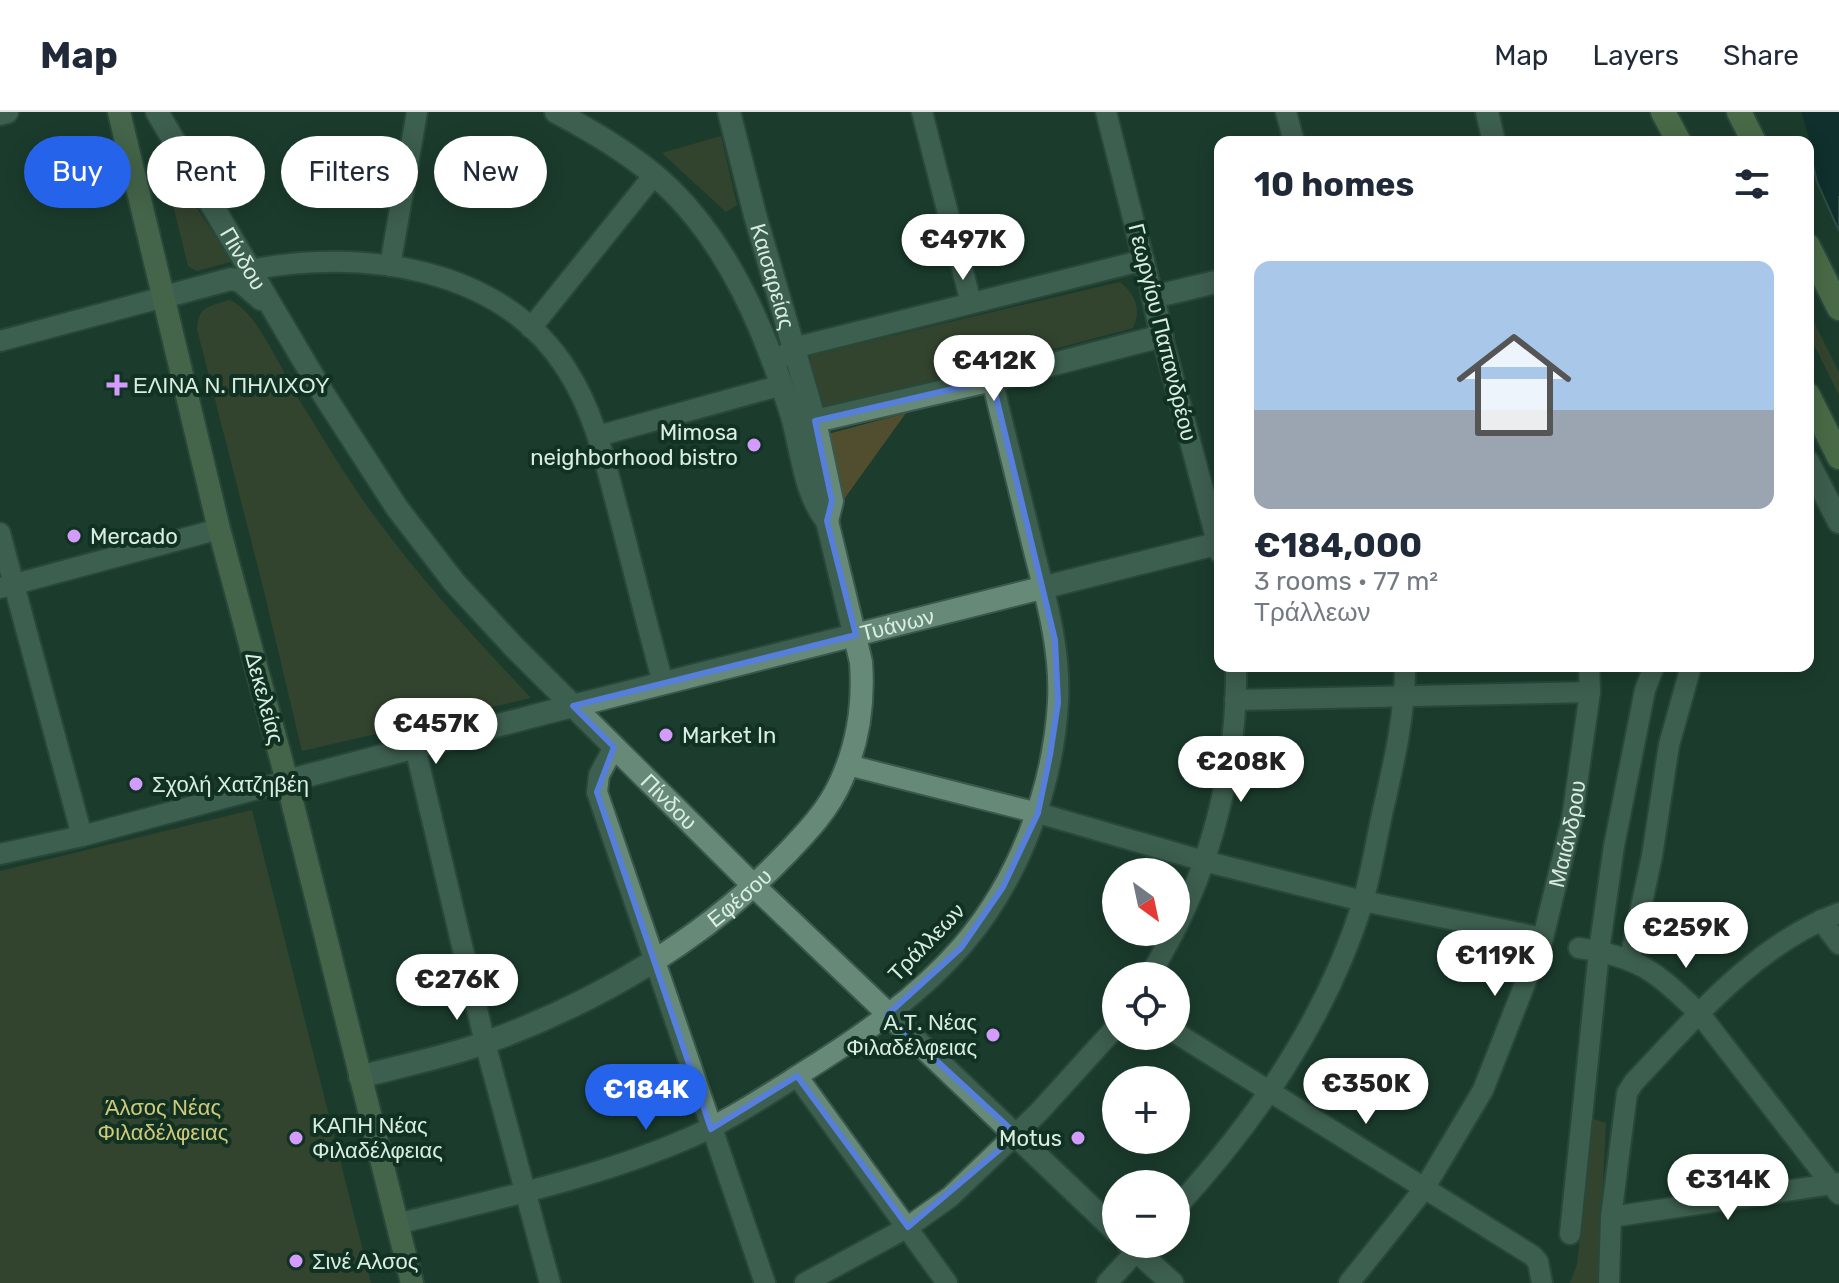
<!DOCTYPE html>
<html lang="en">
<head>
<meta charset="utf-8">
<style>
	body { margin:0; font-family:Rubik,sans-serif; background:#f2f2f3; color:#1f2937; height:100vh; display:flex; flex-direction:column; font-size:30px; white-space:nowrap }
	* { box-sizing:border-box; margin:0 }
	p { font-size:26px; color:#747a83 }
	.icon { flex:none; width:44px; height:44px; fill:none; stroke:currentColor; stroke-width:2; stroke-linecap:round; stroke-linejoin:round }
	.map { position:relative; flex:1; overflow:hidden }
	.side { position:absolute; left:1214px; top:24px; width:600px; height:536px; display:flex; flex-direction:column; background:#fff; border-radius:16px; box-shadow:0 4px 20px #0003 }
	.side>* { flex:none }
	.banner { position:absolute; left:24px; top:24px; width:760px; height:72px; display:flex; gap:16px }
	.needle { width:52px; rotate:147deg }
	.controls { position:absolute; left:1102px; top:746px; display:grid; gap:16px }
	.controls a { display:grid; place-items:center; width:88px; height:88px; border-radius:50%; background:#fff; box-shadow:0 4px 20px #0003; font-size:40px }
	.price { position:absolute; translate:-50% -68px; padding:0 18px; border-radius:28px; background:#fff; color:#222; font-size:26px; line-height:52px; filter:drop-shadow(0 2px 4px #0008) }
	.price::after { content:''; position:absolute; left:50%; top:48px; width:24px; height:18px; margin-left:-12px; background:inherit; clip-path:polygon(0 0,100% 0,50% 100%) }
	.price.selected { background:#2563eb; color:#fff }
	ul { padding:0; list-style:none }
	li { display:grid; align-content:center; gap:16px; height:424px; padding:0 40px }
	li+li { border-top:2px solid #e0e1e3 }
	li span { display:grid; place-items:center; height:248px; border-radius:16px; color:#555 }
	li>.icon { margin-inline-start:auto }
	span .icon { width:144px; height:144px; fill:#fffc; stroke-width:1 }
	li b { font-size:34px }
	h2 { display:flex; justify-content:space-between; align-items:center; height:96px; padding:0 40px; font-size:34px }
	.chip { padding:0 28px; border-radius:36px; background:#fff; box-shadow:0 4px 20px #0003; font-size:28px; line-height:72px }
	.chip.selected { background:#2563eb; color:#fff }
	header { display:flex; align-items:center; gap:48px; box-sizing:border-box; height:112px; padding:0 40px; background:#fff; border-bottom:2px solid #e0e1e3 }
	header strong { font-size:38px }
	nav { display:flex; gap:44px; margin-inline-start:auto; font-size:28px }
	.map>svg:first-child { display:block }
</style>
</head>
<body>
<header>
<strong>Map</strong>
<nav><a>Map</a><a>Layers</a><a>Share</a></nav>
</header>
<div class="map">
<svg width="1839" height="1171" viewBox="0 0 1839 1171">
	<rect width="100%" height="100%" fill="#1c3c2d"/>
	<path fill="#514e2f" d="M721,24L737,93L726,100L662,41Z
		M164,56H170L230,146V150L197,159L188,154Z
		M1120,170C1135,183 1142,196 1133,216L827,297C815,284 807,261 811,243Z
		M229,188C257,198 282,260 298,286C323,326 347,367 375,405C422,469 476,528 531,586L302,639L263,475L197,217C199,193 209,195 229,188Z
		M1808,198L1839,260V283L1808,221Z
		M906,301L842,390L828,322Z
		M252,698L371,1171H0V759Z
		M1593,1007L1606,1011L1598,1171H1570L1577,1153Z"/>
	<path fill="#01222c" stroke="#425f63" stroke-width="2" d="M1839,24V119L1817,70L1808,31Z"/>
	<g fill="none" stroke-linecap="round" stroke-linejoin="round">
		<path stroke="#01222c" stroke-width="36" d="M1820,0L1839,66"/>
		<g stroke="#3a584b" stroke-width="24">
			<g id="minor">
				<path d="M922,0L971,191"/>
				<path d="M1106,0L1153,185"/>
				<path d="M1286,0L1294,30"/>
				<path d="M390,154L417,0"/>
				<path d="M250,158C360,136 502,154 567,258C596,303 606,355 620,406C634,461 648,516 663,571"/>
				<path d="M531,216L654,63"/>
				<path d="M1162,224L1220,441"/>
				<path d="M0,229L164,185"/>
				<path d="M782,245L793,236L1144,148"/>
				<path d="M598,324L782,273"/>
				<path d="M0,421L82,724"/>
				<path d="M0,476L219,417"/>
				<path d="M1235,588L1590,580"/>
				<path d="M415,635L485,931L550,1171"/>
				<path d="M614,635L599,663L597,680L765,1171"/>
				<path d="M848,653L1038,701L1204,749L1363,789L1543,826"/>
				<path d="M0,742L82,724L287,669"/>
				<path d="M1821,808L1839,832"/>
				<path d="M1176,816C1215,738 1238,641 1236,554"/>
				<path d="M1579,836C1640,845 1656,860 1699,901L1839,1082"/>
				<path d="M1630,847L1652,744L1669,633L1691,554"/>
				<path d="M1150,864L1174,820"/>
				<path d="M1176,921L1533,1144L1538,1150L1542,1171"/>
				<path d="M797,964L947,1171"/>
				<path d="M1176,1096C1257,1007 1325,909 1362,793C1371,762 1376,729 1383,698C1394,650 1405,604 1405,554"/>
				<path d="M1611,1105L1839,1071"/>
				<path d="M397,1112C491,1088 588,1068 677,1031C722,1013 761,987 802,961C858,926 918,885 962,834C1019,768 1053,677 1058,590C1061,536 1045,483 1032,431C1019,377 1005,322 992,268"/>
				<path d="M1570,1122L1599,839L1614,734L1645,578L1654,554"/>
				<path d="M805,1171L908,1115L950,1085L1038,1001L1116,915"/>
				<path d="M1107,1171L1143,1132"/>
				<path id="s1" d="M1349,1171L1424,1077L1483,978L1543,826L1572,707L1590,580L1589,554"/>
				<path d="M1609,1171L1611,1105L1627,981L1634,970C1694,907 1756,832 1839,801"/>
			</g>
		</g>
		<g stroke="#3a584b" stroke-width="26">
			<g id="tertiary">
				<path id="s2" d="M729,0L755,103L815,309L832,389L827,409"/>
				<path d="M1487,0L1494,30"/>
				<path d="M794,308L815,309L992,268L1162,224L1153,185L1220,169"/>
				<path d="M1808,350L1839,410"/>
				<path id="s3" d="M287,669L545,601L1220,431"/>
				<path id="s4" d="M360,965C403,953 448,945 490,929C599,889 705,827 786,742C807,720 829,697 841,669C858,632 864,591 861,550L827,409C802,378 802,332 789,295C764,218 730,136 671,78C638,46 596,21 556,0"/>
			</g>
		</g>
		<g stroke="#3a584b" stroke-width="26">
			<g id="secondary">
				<path id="s5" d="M157,0L324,283L397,396L454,470L514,535L754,774L1116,1119"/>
				<path d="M0,2L7,0"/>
				<path d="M164,185L231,167L240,169L261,187"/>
				<path d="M1129,1132L1172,1171"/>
			</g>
		</g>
		<g stroke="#3a584b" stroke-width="26">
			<path id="primary" d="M119,0L219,417L287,669L412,1171"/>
		</g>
		<g stroke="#3a584b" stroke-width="28">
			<path id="motorway" d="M1663,0L1679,30
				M1739,0L1754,30
				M1808,134L1839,196
				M1808,283L1839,345"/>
		</g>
		<use href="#minor" stroke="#678a78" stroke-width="20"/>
		<use href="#tertiary" stroke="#678a78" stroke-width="22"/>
		<use href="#secondary" stroke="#678a78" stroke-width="22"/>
		<use href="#primary" stroke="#77986e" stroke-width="22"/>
		<use href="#motorway" stroke="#81a267" stroke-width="24"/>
	</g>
	<path d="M0 0H1839V1171H0ZM992,268L1055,528L1058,591L1050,643L1038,701L1003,775L961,836L887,903L1017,1023L908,1115L797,964L711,1017L597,680L614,635L573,594L856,523L827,409L832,389L815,309Z" fill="#1c3c2d" fill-opacity=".55" fill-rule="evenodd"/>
	<path fill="none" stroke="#567edb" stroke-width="6" stroke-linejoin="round" d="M992,268L1055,528L1058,591L1050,643L1038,701L1003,775L961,836L887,903L1017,1023L908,1115L797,964L711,1017L597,680L614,635L573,594L856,523L827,409L832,389L815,309Z"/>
	<g fill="#d39cfc" stroke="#113223" stroke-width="3">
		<path d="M113 261h8v8h8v8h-8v8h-8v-8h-8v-8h8z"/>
		<circle cx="754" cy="333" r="8"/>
		<circle cx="74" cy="424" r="8"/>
		<circle cx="666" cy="623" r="8"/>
		<circle cx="136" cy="672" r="8"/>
		<circle cx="993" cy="923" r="8"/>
		<circle cx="296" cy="1026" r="8"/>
		<circle cx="1078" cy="1026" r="8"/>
		<circle cx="296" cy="1149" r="8"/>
	</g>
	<g text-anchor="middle" stroke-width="8" stroke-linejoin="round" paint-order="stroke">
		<g font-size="22" fill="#daede3" stroke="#113223">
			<text dy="8" stroke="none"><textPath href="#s5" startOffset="170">Πίνδου</textPath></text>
			<text dy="8" stroke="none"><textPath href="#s2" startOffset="170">Καισαρείας</textPath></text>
			<text transform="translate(1163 220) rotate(76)" y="8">Γεωργίου Παπανδρέου</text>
			<text dy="8" stroke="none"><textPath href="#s3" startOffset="630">Τυάνων</textPath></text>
			<text transform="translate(265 586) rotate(75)" y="8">Δεκελείας</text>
			<text dy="8" stroke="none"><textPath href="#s5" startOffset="864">Πίνδου</textPath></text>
			<text dy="8" stroke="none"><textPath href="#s1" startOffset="506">Μαιάνδρου</textPath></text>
			<text dy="8" stroke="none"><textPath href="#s4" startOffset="424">Εφέσου</textPath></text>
			<text transform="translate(926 830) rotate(-46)" y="8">Τράλλεων</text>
		</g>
		<g font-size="22" fill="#daede3" stroke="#113223" text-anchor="start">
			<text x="133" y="281">ΕΛΙΝΑ Ν. ΠΗΛΙΧΟΥ</text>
			<text x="738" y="328" text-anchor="end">Mimosa<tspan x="738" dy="25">neighborhood bistro</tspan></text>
			<text x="90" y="432">Mercado</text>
			<text x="682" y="631">Market In</text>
			<text x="152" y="680">Σχολή Χατζηβέη</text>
			<text x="977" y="918" text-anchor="end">Α.Τ. Νέας<tspan x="977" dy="25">Φιλαδέλφειας</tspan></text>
			<text x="312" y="1021">ΚΑΠΗ Νέας<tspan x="312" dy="25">Φιλαδέλφειας</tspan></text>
			<text x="1062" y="1034" text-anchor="end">Motus</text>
			<text x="312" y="1157">Σινέ Αλσος</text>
		</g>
		<g font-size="22" fill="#d1c87a" stroke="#113223">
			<text x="163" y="1003">Άλσος Νέας<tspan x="163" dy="25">Φιλαδέλφειας</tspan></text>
		</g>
	</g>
</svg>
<div class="controls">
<a><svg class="needle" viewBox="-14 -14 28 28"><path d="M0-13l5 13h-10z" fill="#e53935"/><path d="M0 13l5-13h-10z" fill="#747a83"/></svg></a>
<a><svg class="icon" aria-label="locate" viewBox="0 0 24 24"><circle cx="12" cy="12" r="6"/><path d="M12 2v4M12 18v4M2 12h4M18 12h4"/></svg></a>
<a>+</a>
<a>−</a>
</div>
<b class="price" style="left:963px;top:170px">€497K</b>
<b class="price" style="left:994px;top:291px">€412K</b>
<b class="price" style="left:436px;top:654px">€457K</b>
<b class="price" style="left:1241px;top:692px">€208K</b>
<b class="price" style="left:1686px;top:858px">€259K</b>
<b class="price" style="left:1495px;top:886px">€119K</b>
<b class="price" style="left:457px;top:910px">€276K</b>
<b class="price" style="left:1366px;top:1014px">€350K</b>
<b class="price selected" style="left:646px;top:1020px">€184K</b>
<b class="price" style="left:1728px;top:1110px">€314K</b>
<div class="banner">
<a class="chip selected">Buy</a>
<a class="chip">Rent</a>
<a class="chip">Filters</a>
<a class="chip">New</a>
</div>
<section class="side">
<h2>10 homes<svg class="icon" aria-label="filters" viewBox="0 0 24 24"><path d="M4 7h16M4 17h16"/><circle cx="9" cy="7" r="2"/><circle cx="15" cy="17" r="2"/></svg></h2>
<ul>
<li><span style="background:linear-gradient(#a9c7e8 60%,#9aa5b1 0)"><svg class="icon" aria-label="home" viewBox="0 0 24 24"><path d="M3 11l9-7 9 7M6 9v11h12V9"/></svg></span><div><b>€184,000</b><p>3 rooms · 77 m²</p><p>Τράλλεων</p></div></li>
</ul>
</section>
</div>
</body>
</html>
